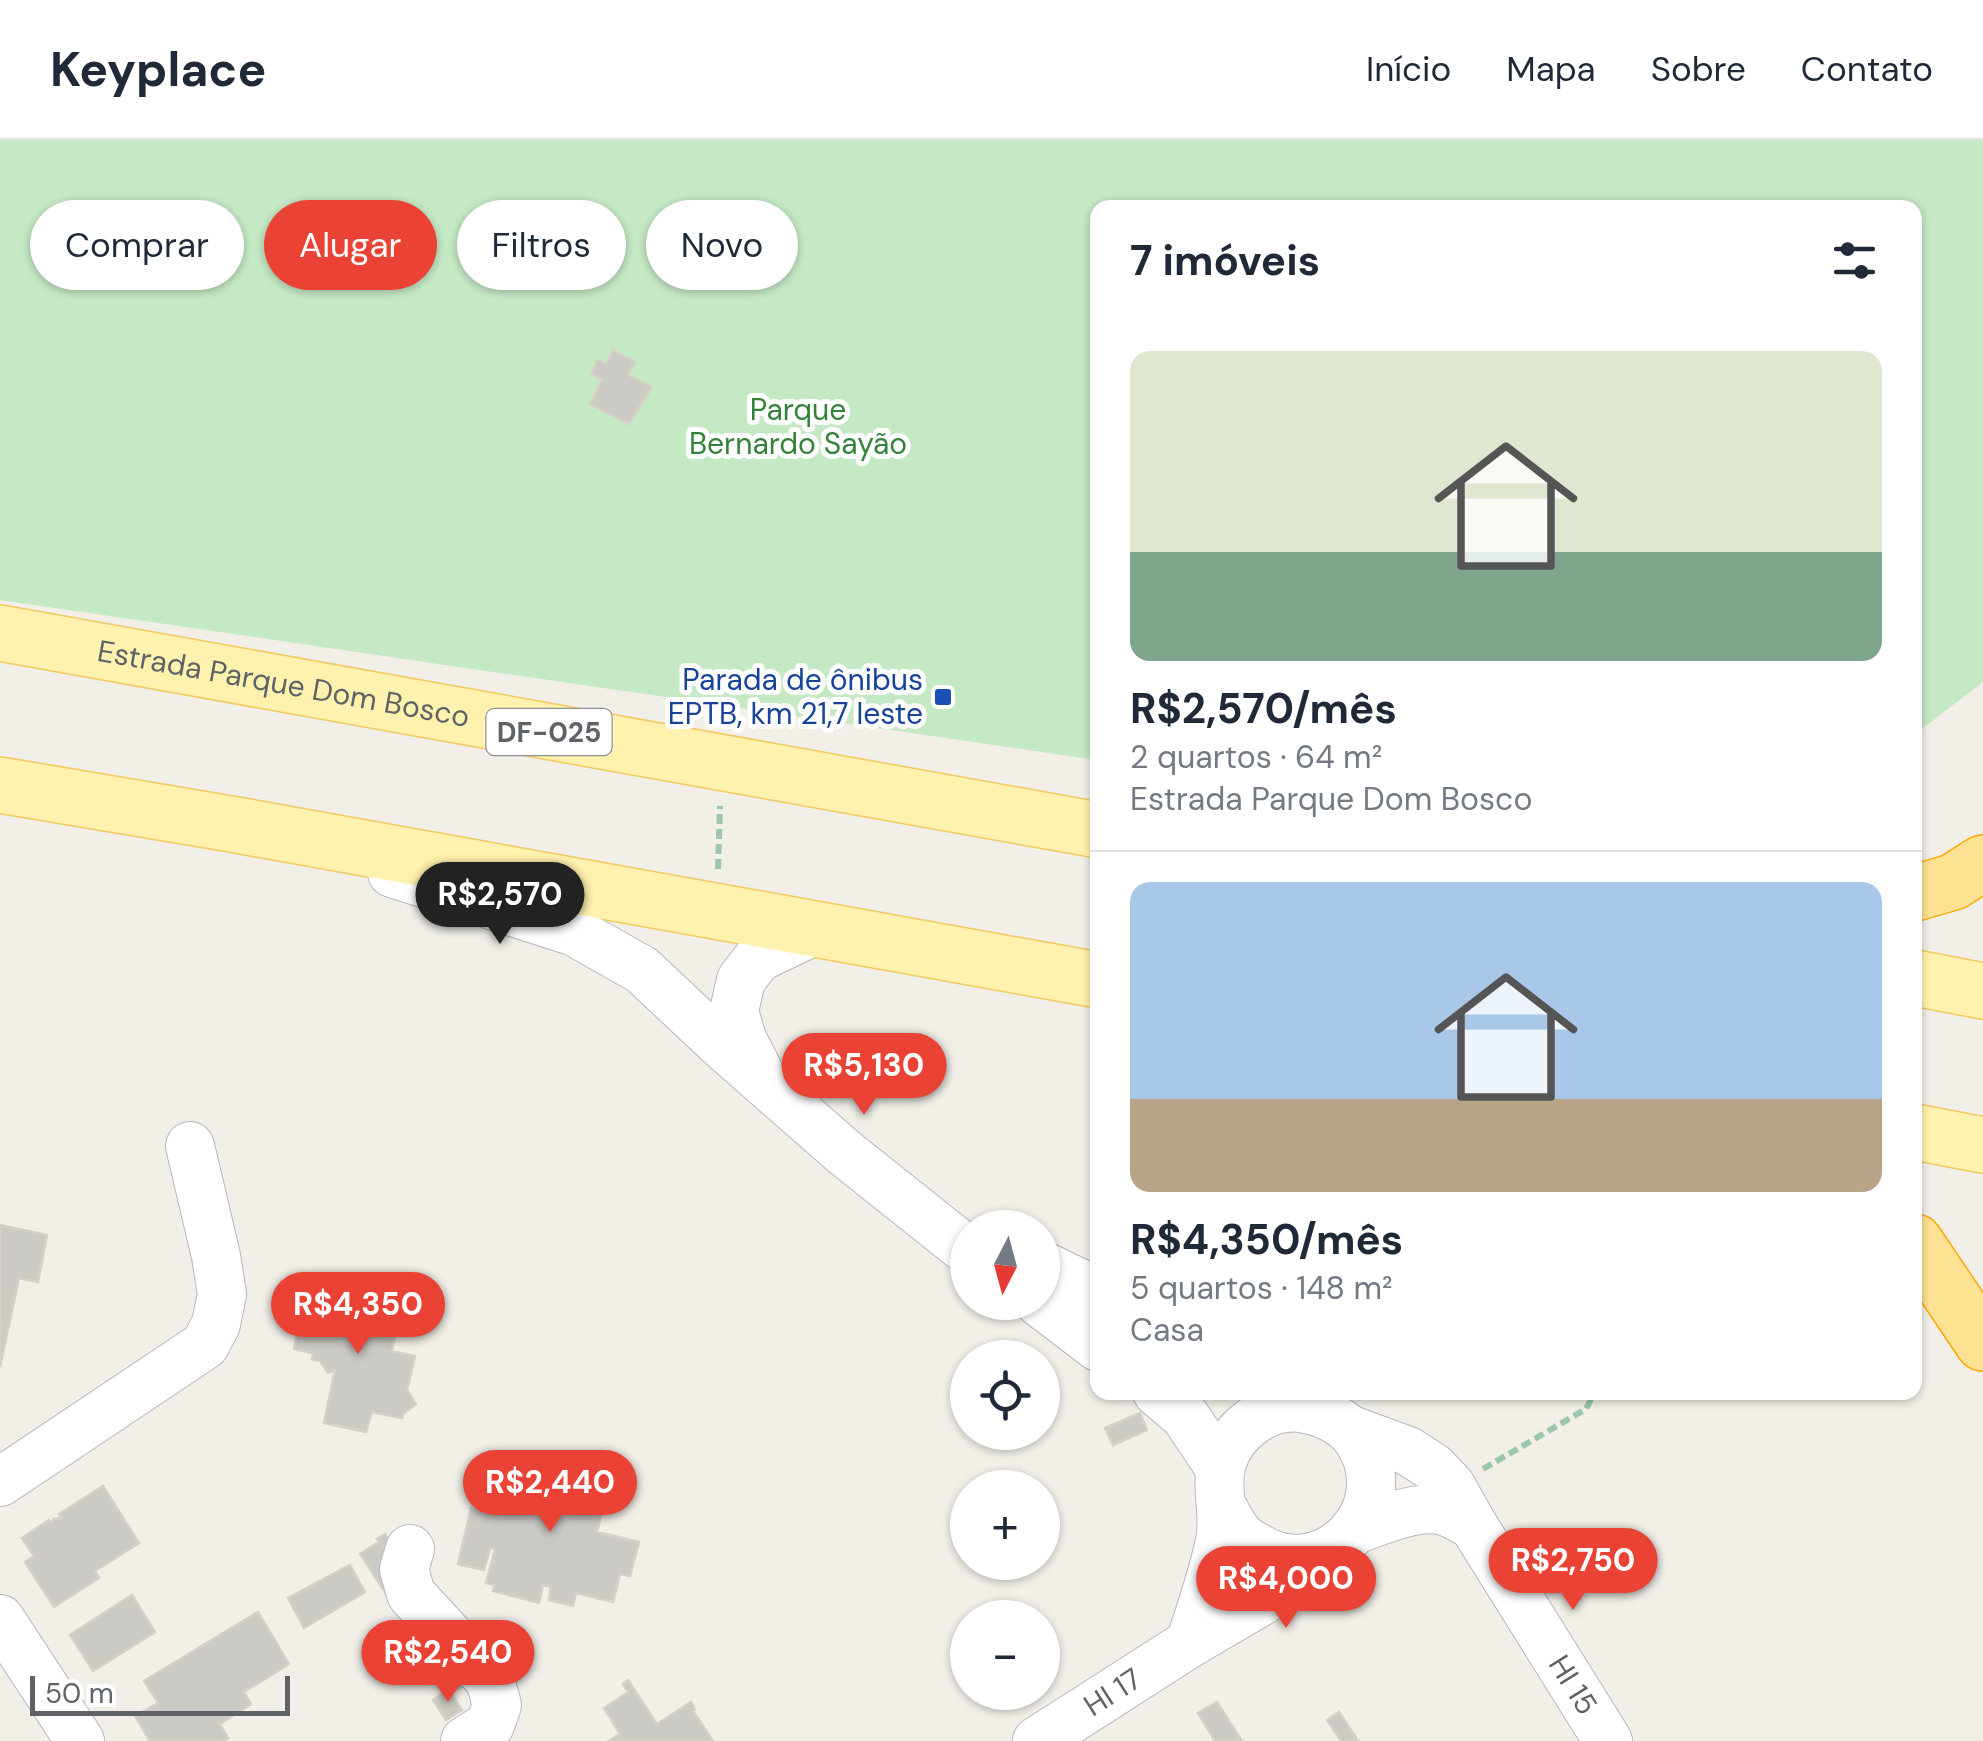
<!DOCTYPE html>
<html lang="pt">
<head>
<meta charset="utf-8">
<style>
	body { margin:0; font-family:"DM Sans",sans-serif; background:#f6f6f7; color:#1f2937; height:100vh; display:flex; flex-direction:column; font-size:38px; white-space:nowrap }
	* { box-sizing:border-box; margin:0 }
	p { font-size:32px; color:#747a83 }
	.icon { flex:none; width:55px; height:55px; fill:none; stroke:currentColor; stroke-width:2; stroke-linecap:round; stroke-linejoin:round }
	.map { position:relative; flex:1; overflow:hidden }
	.details { position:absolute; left:1090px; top:60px; width:832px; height:1200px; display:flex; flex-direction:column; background:#fff; border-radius:20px; box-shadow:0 2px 8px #0004 }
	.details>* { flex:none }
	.banner { position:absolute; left:30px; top:60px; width:910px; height:90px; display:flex; gap:20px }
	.needle { width:65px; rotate:186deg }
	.fabs { position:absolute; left:950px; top:1070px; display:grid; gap:20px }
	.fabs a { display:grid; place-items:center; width:110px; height:110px; border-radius:50%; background:#fff; box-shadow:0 2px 8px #0004; font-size:50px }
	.scale { position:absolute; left:30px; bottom:25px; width:260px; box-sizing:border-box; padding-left:10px; border:5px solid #5f6368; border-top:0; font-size:28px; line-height:35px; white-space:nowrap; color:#5f6368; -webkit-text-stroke:8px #fff; paint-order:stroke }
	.price { position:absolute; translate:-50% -85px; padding:0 22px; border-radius:35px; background:#ea4335; color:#fff; font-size:32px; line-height:65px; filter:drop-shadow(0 2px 5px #0008) }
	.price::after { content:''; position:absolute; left:50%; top:60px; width:30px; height:22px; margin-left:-15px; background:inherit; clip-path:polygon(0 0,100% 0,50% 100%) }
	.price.selected { background:#222; color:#fff }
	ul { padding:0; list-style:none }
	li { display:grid; align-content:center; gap:20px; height:530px; padding:0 40px }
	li+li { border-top:2px solid #e0e1e3 }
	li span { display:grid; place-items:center; height:310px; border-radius:20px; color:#555 }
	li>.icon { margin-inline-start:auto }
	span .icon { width:180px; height:180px; fill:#fffc; stroke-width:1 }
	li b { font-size:42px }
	h2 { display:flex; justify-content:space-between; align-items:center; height:120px; padding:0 40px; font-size:42px }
	.pill { padding:0 35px; border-radius:45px; background:#fff; box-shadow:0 2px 8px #0004; font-size:35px; line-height:90px }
	.pill.selected { background:#ea4335; color:#fff }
	header { display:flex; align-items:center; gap:60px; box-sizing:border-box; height:140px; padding:0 50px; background:#fff; border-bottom:2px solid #e0e1e3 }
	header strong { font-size:48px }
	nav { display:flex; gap:55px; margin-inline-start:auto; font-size:35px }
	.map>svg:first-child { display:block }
</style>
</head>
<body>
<header>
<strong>Keyplace</strong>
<nav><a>Início</a><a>Mapa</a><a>Sobre</a><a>Contato</a></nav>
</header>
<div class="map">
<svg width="1983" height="1601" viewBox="0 0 1983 1601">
	<rect width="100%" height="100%" fill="#f1efe8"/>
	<path fill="#c5e8c5" d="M0,0H1983V542L1915,594V68H1098L1097,620L0,460Z"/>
	<path fill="#cccac5" stroke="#d6d1c6" stroke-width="2.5" d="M613,210L635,222L628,235L652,247L629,284L590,264L602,240L591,234L598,220L606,224Z
		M0,1085L47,1095L38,1142L19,1138L0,1227Z
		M325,1149L332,1150L328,1168L341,1171L345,1150L402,1162L392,1211L415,1216L407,1250L416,1264L403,1274L402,1278L372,1272L366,1292L324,1283L335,1230L328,1233L320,1221L312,1219L313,1213L294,1209L303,1164Z
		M1140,1273L1147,1290L1113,1305L1105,1288Z
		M513,1316L568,1329L572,1316L609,1325L606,1338L610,1339L597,1392L639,1402L630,1436L620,1434L613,1462L576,1453L573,1466L549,1460L551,1447L543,1445L539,1463L493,1451L495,1445L486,1443L495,1409L490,1408L484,1430L458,1424L471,1368L499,1374Z
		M103,1346L139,1403L95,1431L99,1438L54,1467L25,1422L34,1416L22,1398L49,1380L51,1383L54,1379L61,1378L59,1374Z
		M385,1394L390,1402L383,1407L470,1541L451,1553L360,1414L379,1402L377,1399Z
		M350,1425L365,1452L304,1488L288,1458Z
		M132,1455L155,1492L93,1531L70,1495Z
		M258,1472L289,1524L244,1552L251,1564L220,1584L228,1598L223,1601H150L135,1576L158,1563L144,1541Z
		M628,1540L657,1584L691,1562L695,1570L693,1571L713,1601H609L620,1594L604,1568L628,1552L623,1544Z
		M449,1550L462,1570L446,1580L433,1560Z
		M1217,1562L1242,1601H1215L1198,1573Z
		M1339,1572L1358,1601H1341L1327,1580Z"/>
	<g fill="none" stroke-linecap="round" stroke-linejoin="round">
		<g stroke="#b5b8bc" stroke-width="50">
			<g id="minor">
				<path d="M392,733L575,792L642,830L723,906L845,1013L968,1111"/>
				<path d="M758,930L742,899L734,871L741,840L758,818L818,789"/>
				<path d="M1042,1125L1098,1152"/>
				<path d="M1039,1162L1098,1207"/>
				<path d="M1157,1252L1185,1276L1220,1328"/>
				<path id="s1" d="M1351,1290L1408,1311L1433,1327L1451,1346L1473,1385L1608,1601"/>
				<path d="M0,1342L205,1205L216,1184L222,1154L216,1116L190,1006"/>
				<path d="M1356,1389C1382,1381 1416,1364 1444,1371C1453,1373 1464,1381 1473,1385"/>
				<path d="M410,1409L404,1429L411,1454L490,1540L497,1565L490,1585L465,1601"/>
				<path d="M0,1479L80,1601"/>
				<path d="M1190,1503C1201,1469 1213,1435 1220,1401C1225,1375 1217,1356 1220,1333C1225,1295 1263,1264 1300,1268C1322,1271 1345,1281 1358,1300C1403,1370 1323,1449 1257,1407C1251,1404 1244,1400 1239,1394C1233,1387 1228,1377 1223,1368"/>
				<path id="s2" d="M1037,1601L1190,1503L1277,1452L1332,1410"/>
			</g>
		</g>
		<g stroke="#f2c960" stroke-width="58">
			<g id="major">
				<path id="s3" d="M0,493L1098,690"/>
				<path d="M0,645L231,684L1098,840"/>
				<path d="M1915,838L1983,851"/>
				<path d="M1915,992L1983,1005"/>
			</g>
		</g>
		<g stroke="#f9ab00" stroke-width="58">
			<path id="highway" d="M1915,753L1953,742L1983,723
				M1915,1102L1983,1203"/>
		</g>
		<path stroke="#9cc7a9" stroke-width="6" stroke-dasharray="10 5" stroke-linecap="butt" d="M718,729L720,666
			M1483,1329L1586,1269L1595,1252"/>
		<use href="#minor" stroke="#fff" stroke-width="48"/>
		<use href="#major" stroke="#fff2af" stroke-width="55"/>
		<use href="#highway" stroke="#fde293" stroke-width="55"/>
	</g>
	<rect fill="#1a4fb4" stroke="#fff" stroke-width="4" x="933" y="547" width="20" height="20" rx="5"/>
	<g text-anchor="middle" stroke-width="10" stroke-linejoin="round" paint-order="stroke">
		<rect fill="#fff" stroke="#8f9295" stroke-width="2.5" x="486.5" y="569" width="125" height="46" rx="8"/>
		<g font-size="28" font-weight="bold" fill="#5f6368">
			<text x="549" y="602">DF-025</text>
		</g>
		<g font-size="30" fill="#348238" stroke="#fff">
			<text x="798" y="280">Parque<tspan x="798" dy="34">Bernardo Sayão</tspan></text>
		</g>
		<g font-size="30" fill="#164399" stroke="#fff" text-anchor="end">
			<text x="923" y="550">Parada de ônibus<tspan x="923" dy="34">EPTB, km 21,7 leste</tspan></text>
		</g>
		<g font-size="30" fill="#5f6368" stroke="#fff">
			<text dy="10" stroke="none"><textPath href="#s3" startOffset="288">Estrada Parque Dom Bosco</textPath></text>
			<text dy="10" stroke="none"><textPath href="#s1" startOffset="350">HI 15</textPath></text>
			<text dy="10" stroke="none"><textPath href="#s2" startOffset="90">HI 17</textPath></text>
		</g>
	</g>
</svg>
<div class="fabs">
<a><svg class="needle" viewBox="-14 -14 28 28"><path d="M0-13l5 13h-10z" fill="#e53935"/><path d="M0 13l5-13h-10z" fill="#747a83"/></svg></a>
<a><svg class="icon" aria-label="locate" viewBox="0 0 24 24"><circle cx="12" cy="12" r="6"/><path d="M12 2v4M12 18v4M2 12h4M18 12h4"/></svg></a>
<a>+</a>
<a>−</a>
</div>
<div class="scale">50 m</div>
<b class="price selected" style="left:500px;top:807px">R$2,570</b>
<b class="price" style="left:864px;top:978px">R$5,130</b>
<b class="price" style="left:358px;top:1217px">R$4,350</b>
<b class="price" style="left:550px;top:1395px">R$2,440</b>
<b class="price" style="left:1573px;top:1473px">R$2,750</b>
<b class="price" style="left:1286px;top:1491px">R$4,000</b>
<b class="price" style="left:448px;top:1565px">R$2,540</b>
<div class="banner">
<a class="pill">Comprar</a>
<a class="pill selected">Alugar</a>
<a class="pill">Filtros</a>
<a class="pill">Novo</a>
</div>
<section class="details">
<h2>7 imóveis<svg class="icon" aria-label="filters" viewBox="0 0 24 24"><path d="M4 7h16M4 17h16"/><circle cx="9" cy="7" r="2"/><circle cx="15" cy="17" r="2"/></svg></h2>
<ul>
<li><span style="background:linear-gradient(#dfe7d0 65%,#7fa58c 0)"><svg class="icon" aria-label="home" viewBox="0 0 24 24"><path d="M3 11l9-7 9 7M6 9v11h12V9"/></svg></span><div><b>R$2,570/mês</b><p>2 quartos · 64 m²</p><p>Estrada Parque Dom Bosco</p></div></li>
<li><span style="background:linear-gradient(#a9c7e8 70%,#b9a48a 0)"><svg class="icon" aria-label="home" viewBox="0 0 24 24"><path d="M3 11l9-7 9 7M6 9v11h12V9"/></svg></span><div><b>R$4,350/mês</b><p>5 quartos · 148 m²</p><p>Casa</p></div></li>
</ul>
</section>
</div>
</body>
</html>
